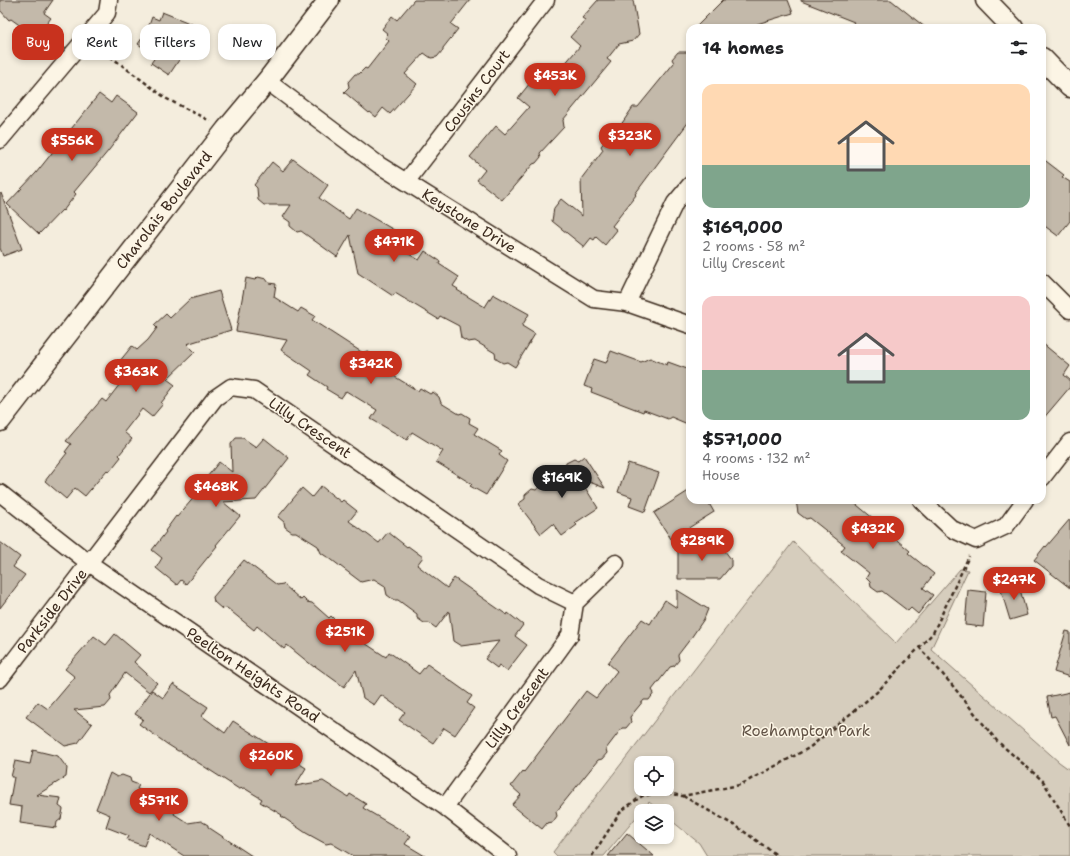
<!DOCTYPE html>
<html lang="en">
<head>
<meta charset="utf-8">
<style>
	body { margin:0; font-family:"Shantell Sans",sans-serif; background:#f6f6f6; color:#202124; height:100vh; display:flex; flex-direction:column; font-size:15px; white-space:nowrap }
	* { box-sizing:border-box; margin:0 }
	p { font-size:13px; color:#757577 }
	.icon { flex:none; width:22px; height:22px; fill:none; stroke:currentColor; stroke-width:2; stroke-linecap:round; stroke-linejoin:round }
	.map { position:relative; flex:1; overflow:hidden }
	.drawer { position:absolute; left:686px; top:24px; width:360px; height:480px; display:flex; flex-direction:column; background:#fff; border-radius:12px; box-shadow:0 2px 6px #0003 }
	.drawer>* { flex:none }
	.hud { position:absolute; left:12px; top:24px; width:380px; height:36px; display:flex; gap:8px }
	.tools { position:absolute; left:634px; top:756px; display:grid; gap:8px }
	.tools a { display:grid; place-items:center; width:40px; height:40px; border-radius:8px; background:#fff; box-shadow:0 2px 6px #0003; font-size:20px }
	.price { position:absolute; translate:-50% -34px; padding:0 9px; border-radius:14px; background:#c8321e; color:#fff; font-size:13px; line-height:26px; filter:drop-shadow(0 1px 2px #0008) }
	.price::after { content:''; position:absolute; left:50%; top:24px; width:12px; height:9px; margin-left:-6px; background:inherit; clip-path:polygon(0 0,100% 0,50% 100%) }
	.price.on { background:#222; color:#fff }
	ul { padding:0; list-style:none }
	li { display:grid; align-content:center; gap:8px; height:212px; padding:0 16px }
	li span { display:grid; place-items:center; height:124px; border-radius:12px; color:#555 }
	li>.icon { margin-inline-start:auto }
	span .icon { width:72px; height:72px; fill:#fffc; stroke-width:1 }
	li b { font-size:17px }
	h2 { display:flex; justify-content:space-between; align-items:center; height:48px; padding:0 16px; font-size:17px }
	.tag { padding:0 14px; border-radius:12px; background:#fff; box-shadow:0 2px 6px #0003; font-size:14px; line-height:36px }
	.tag.on { background:#c8321e; color:#fff }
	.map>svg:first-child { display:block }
</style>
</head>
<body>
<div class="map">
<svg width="1070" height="856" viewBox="0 0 1070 856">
	<rect width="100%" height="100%" fill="#f4eddd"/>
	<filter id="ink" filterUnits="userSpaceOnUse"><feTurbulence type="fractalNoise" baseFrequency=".025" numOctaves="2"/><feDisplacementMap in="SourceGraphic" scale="8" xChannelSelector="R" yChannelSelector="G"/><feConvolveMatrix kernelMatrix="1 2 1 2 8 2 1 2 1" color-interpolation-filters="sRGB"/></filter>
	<g filter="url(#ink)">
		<path fill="#d6cdbd" stroke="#887c6e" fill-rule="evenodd" d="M793,542L896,643L960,569L968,570L931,649L1059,762L1070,770V856H707L699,843L667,817V811H660L649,802L604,856H557L553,852ZM641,763H667V789H641Z"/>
		<path fill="#c3b9aa" stroke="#3b2a1e" d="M0,0H53L44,13L51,18L36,37L11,19L9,20L0,10Z
			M414,0H470L451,24L458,29L443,48V50L437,57L431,58L424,53L405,74L417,84L390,114L383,108L376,117L370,112L369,113L344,92L349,87L348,82L355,74H359L365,68L367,69L389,41L385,37L388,34L382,29L392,16L397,20Z
			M598,0H633L639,34L633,41L619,44L607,59L611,62L563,120L564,127L540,153L541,157L536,163L533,164L502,200L477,180L485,170L470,157L496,126L505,134L529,107L518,98L530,83L531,84L547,65L557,73L580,46L570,37L585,20L582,18Z
			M723,0H788L793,13L757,24L761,28H695Z
			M801,0H891L926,28H849L854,22L801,1Z
			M162,12L192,24L179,56L181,57L169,75L151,63L156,56L138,44L147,31L152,17L159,20Z
			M678,52H690V120L635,194L636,195L612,226L617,230L605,245L596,237L594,240L591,238L583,248V246L552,221L554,208L561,199L582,216L581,179L603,150L601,146L607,139L612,138L633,107H638L674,63L672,59Z
			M99,94L111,103L116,96L138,112L109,150L74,192L76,194L63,211L62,210L39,234L7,204L36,173Z
			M1042,158L1064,175L1062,177L1070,182V221L1058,236L1042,224Z
			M293,159L328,185L319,198L349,219L356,208L394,230L387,241L419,260L425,251L440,261L439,264L459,277L453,286L458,289L457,290L485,307L493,294L529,314L522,326L535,334L515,367L507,362L503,363L496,359L495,353L475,341L468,342L461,338L459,326L440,316L438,319L395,293L393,296L358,273L350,235L337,257L301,231L297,232L290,226V222L283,217L291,205H264L258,200L257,188L254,185L272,162L283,171Z
			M1,193L22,249L3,256L0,248V194Z
			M258,277L266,279L269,283L276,284L274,297L298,312L301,308L315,316L312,320L363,353L367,351L374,356L375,361L381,364L379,367L418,391L420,388L430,394L433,392L439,397L441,403L459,414L462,413L470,418L469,423L478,428L474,434L502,451L499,455L507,461L486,495L470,486L472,484L436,462L443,451L412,432L407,440L371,419L377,410L346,391L341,398L326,389L327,387L309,375L312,371L281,350L287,340L236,331L246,278L255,280Z
			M219,291L231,330L187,344L195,352L167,379L175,385L161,403L163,404L152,417L142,409L124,432L132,439L119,455L121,457L109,472L107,470L85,496L75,488L66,499L45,481L67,453L65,452L71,444L66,441L102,399L106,402L130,371L119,362L132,346L137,350L148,340L157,328L154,325L166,314L170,318L190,299Z
			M1042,343L1070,366L1064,375L1070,380V387L1042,420Z
			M611,351L641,362L650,358L667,365L668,362L690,370V425L671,417L668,419L644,410L643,412L591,392L592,389L584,386L594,359L606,363Z
			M236,438H243L256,447L264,438L289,458L256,500L223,502L240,516L216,545L217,546L186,584L181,580L177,585L156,568L162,558L152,550L166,532L165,531L176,516L177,517L210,479L207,477L219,462L232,472L231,444Z
			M584,456L605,488L579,478L598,508L575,523L577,525L562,536L553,524L541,534L518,504L525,499V495L532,489L536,490L565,468L566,463L574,459L578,461Z
			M628,463L659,473L645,512L629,506L632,497L618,492Z
			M321,486L341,502L343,500L357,511L349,521L379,543L388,532L407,547L408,546L423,557L417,565L447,588L454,578L507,615L508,613L523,625L515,636L527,645L507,671L499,665L497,668L485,659L499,641L461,646L453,641L449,611L436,628L429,623H424L417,618V614L398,600H394L387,595L385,586L374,579L361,582L328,557H327L321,553L318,546L296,532H292L285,527L284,522L278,517L302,488L312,497Z
			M690,490V500H707L714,512L671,539L654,513Z
			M796,500H851L880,524L881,522L894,533L892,536L910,551L908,553L934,574L923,588L933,595L918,614L911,608L908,611L882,591L878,592L871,587L870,582L866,578L869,573L841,551L845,546L810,518L806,519L798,513Z
			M1070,519V588L1034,560L1045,546L1046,547Z
			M0,542L20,557L13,567L25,575L0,608Z
			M678,545L721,546L731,559V566L720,579H678Z
			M244,560L277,585L283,584L301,600L303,598L307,602L312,603L329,618L331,616L336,621H341L348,626V632L386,657L389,652L419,674L427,664L472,696L467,703L474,708L455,735L444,728L433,743L399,720L405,712L381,695L374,705L363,698L356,670L344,687L315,666L314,667L287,645L284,649L257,626L254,630L227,608L222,609L214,602L213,597Z
			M1018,582L1027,615L1010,620L1000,587Z
			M677,590L708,609L704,619L691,638L678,655L679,660L674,666L670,667L652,690L654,693L649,700H644L630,717L631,722L626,728H622L606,749L607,753L602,759L598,760L556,812L557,816L553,822L547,823L542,829L512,805L521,795L511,786L523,771L524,772L586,691L596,698L617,671L608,663L642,619L650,624L665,600L677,608Z
			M968,590L986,592L983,627L965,625Z
			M1066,631L1070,632V677L1054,672Z
			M115,634L140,655L134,662L157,683L149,692L125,673L110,695L111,700L105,707L74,710L92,724L78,743L65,746L26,717L38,702L48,709L75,677L65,669L94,636L106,645Z
			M173,684L208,707L202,716L225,733L233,721L306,768L295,786L323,781L348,797L350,794L366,804L363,808L411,836L405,844L425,856H353L331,843L326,844L306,833L281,816L282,815L260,802L262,799L244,788L239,789L180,751H178L167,744L139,724L143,719L135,714L152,690L163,698Z
			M1070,692V745L1055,716L1051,717L1047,697Z
			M33,750L58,756L67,768L66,777L37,795L61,798L59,806L63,809L61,819L57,822L56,828L20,823L22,807L9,805L14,777H11L15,761L30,764Z
			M110,773L117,777L122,775L130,778L131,782L139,785L137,789L169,801L167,806L176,810L174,814L188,823L201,821L208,825V827L252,856H184L149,833L144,846L127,840L129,836L106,827L110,815L96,809Z
			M627,833L654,856H608Z"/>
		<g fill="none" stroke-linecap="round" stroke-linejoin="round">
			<g stroke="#3b2a1e" stroke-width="19">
				<path id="minor" d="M267,81L379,165L594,299L627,303L690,325
					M0,140L107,13L109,0
					M406,182L546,0
					M1042,282L1070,310
					M627,303L675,203L690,185
					M1042,478L1070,442
					M0,493L89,563L445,807L508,856
					M921,500L952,529L976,540L1006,526L1025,500
					M575,603L616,563
					M0,679L215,398L231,387L254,390L538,585L575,603L570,635L445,807"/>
			</g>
			<g stroke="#3b2a1e" stroke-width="23">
				<path id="tertiary" d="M986,0L1013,28
					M1042,58L1070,87
					M0,421L226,130L267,81L329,0"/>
			</g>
			<path stroke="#3b2a1e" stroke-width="2.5" stroke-dasharray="4 3" stroke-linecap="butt" d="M99,48L167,99L210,121
				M919,647L952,685L997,741L1043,781L1070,826
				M683,796L739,828L778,856
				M592,856L621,811L642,796L664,792L682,796L740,785L809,748L877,692L933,633L969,556"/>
			<use href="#minor" stroke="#fcf5e5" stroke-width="16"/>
			<use href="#tertiary" stroke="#fcf5e5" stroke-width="20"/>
		</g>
	</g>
	<g text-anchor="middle" stroke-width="3" stroke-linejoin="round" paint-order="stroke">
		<g font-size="15" fill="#3b2a1e" stroke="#fcf5e5">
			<text transform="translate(477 91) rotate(-53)" y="5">Cousins Court</text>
			<text transform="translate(164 210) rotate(-52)" y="5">Charolais Boulevard</text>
			<text transform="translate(469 221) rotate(32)" y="5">Keystone Drive</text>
			<text transform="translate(310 428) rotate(34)" y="5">Lilly Crescent</text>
			<text transform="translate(52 611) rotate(-52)" y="5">Parkside Drive</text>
			<text transform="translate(253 675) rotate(34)" y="5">Peelton Heights Road</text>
			<text transform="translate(517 708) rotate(-54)" y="5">Lilly Crescent</text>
		</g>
		<g font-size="15" fill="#625346" stroke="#fcf5e5">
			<text x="806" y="736">Roehampton Park</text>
		</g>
	</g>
</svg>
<div class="tools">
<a><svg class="icon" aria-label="locate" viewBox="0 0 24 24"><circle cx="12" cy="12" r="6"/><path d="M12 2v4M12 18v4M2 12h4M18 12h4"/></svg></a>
<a><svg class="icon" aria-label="layers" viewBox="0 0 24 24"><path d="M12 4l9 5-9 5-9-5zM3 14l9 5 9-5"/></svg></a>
</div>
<b class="price" style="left:555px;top:97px">$453K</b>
<b class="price" style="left:630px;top:157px">$323K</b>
<b class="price" style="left:72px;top:162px">$556K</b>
<b class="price" style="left:394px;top:263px">$471K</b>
<b class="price" style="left:371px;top:385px">$342K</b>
<b class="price" style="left:136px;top:393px">$363K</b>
<b class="price on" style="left:562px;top:499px">$169K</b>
<b class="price" style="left:216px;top:508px">$468K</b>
<b class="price" style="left:873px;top:550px">$432K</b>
<b class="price" style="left:702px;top:562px">$289K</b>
<b class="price" style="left:1014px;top:601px">$247K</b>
<b class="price" style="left:345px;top:653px">$251K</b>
<b class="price" style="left:271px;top:777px">$260K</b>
<b class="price" style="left:159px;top:822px">$571K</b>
<div class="hud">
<a class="tag on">Buy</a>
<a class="tag">Rent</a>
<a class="tag">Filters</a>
<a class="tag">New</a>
</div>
<section class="drawer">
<h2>14 homes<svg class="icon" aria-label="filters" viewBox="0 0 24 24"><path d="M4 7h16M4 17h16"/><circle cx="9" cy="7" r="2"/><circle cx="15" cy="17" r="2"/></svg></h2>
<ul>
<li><span style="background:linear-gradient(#ffd9b3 65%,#7fa58c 0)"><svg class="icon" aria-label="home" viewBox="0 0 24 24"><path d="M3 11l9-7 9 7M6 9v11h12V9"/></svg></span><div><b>$169,000</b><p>2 rooms · 58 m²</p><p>Lilly Crescent</p></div></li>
<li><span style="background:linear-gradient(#f6c9c9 60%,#7fa58c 0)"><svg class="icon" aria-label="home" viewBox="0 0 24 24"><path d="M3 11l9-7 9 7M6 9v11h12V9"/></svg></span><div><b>$571,000</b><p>4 rooms · 132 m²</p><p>House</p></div></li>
</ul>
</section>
</div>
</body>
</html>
